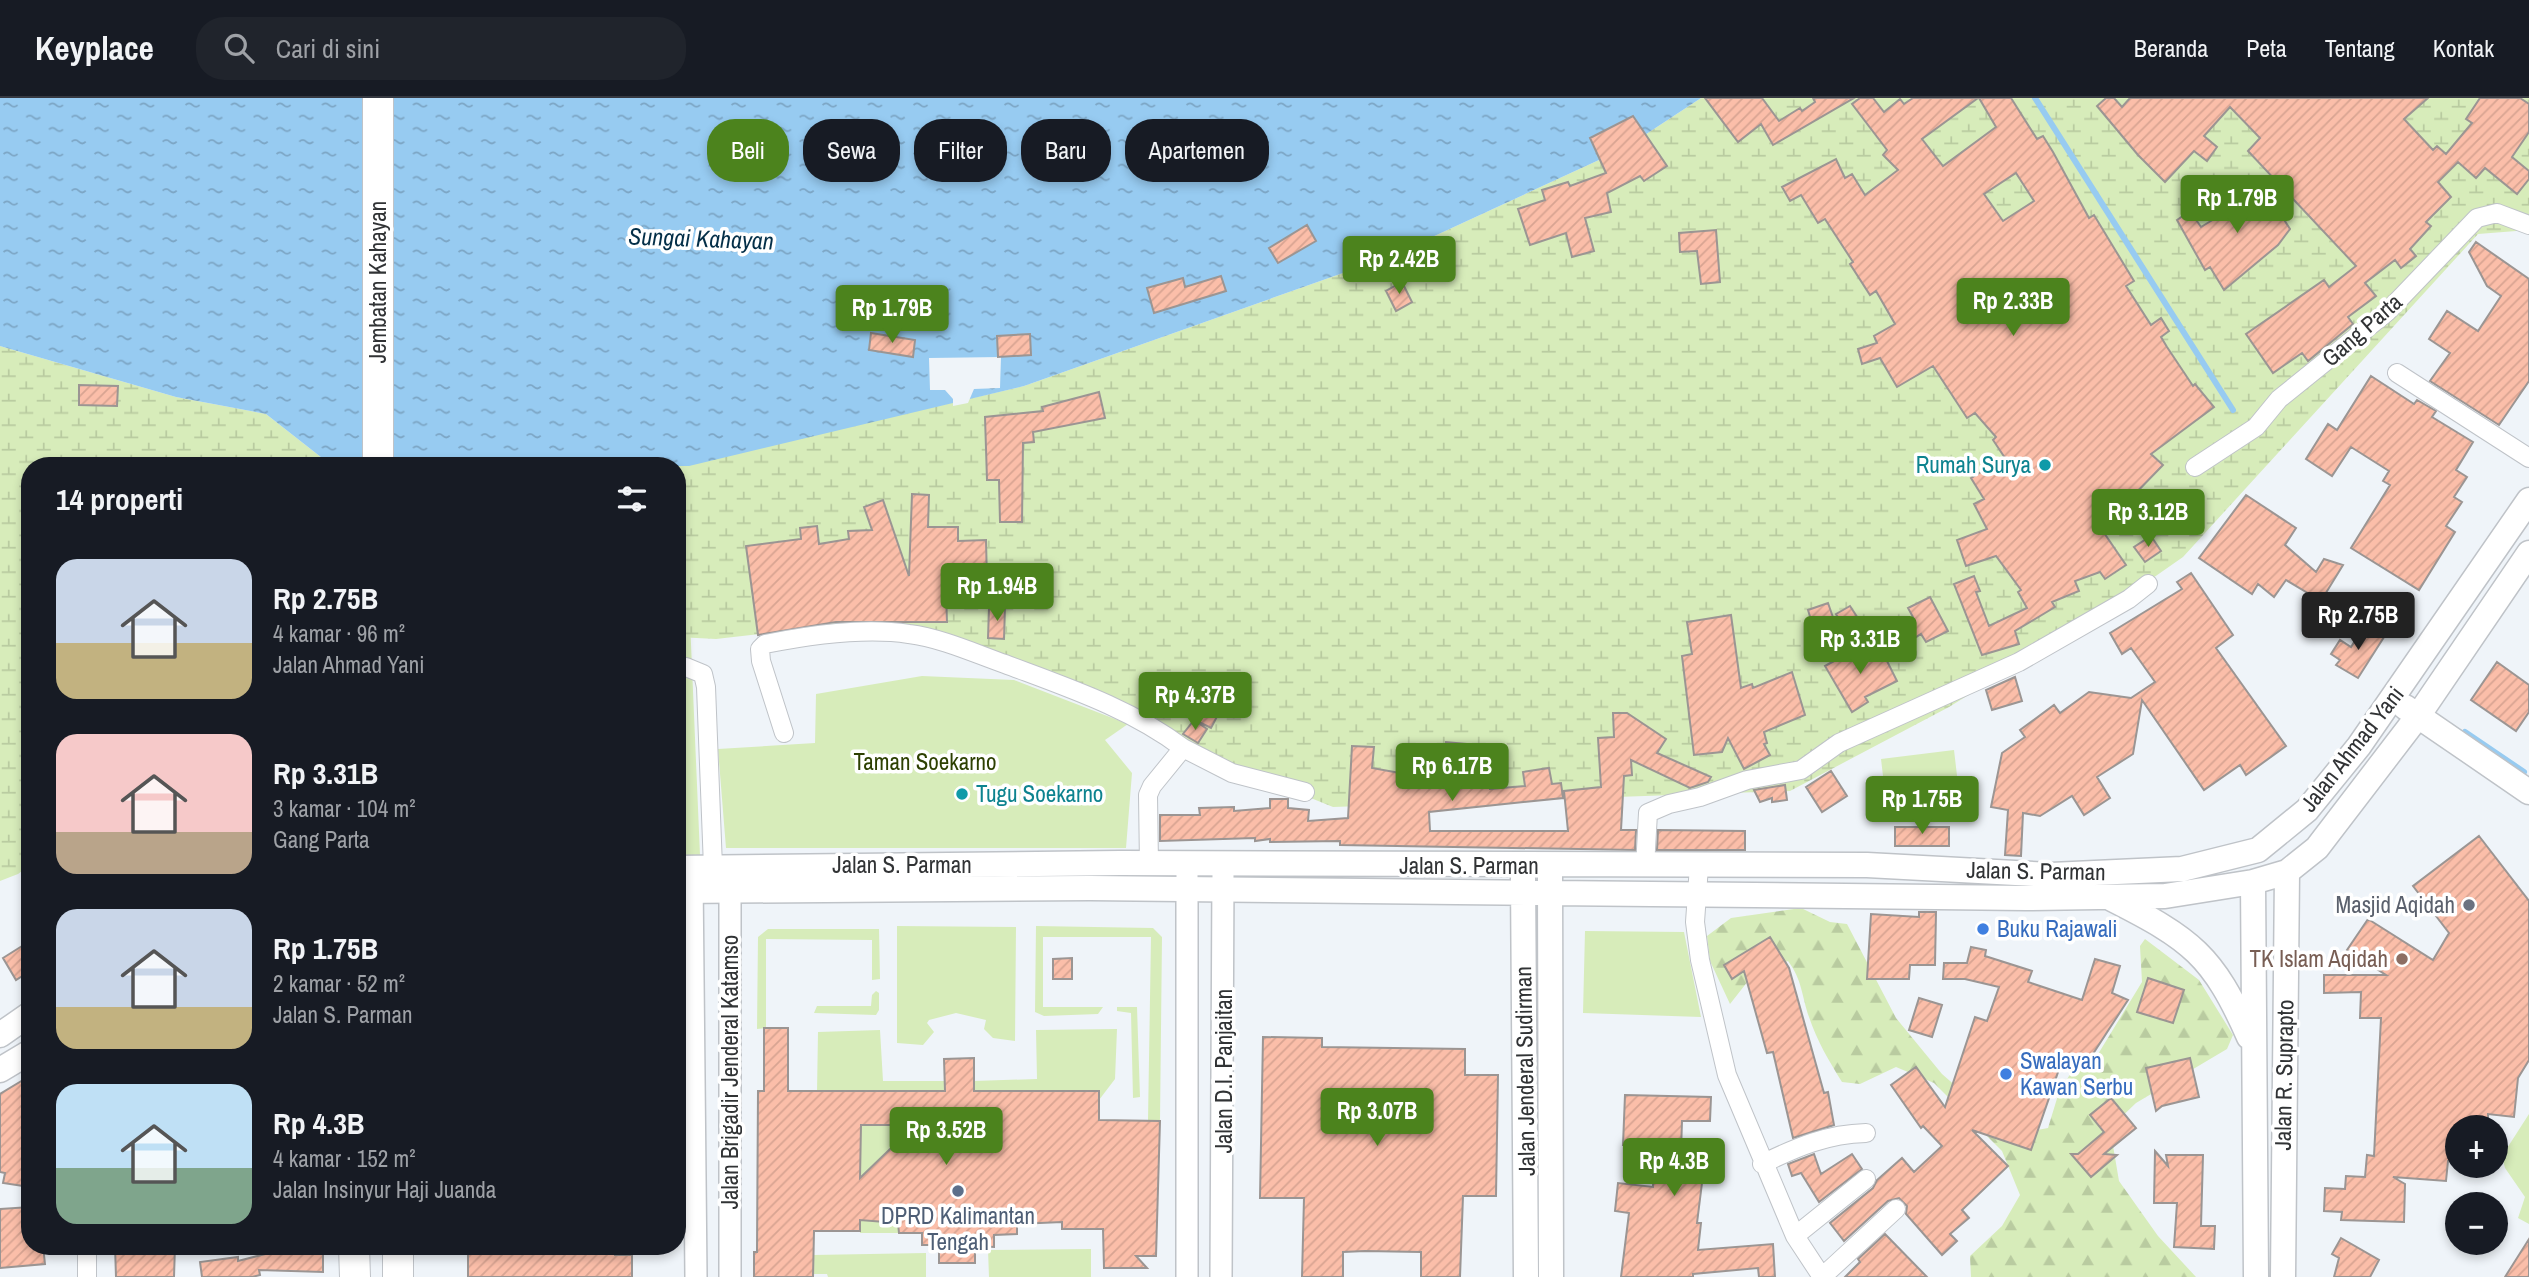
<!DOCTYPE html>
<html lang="id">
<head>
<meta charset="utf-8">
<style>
	body { margin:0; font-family:"Archivo Narrow",sans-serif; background:#20242c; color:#f1f3f6; height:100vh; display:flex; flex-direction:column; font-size:26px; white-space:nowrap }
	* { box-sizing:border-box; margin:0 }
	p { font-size:23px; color:#9ea1a6 }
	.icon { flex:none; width:38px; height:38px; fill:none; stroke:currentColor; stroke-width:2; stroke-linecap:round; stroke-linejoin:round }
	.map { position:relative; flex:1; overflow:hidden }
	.details { position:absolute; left:21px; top:359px; width:665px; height:798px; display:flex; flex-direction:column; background:#171b24; border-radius:28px; box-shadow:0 4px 10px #0003 }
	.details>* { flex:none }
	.top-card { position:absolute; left:707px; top:21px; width:665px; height:63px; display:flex; gap:14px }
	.tools { position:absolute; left:2445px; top:1017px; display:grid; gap:14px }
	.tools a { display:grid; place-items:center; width:63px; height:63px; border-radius:50%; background:#171b24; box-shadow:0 4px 10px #0003; font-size:35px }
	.price { position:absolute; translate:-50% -60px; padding:0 16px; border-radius:7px; background:#4c831d; color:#fff; font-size:23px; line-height:46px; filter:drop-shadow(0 2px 4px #0008) }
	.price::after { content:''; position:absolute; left:50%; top:42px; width:21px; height:16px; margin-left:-10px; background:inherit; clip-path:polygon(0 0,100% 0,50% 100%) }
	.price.active { background:#222; color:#fff }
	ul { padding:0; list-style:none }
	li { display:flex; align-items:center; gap:21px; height:175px; padding:0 35px }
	li span { display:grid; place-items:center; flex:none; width:196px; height:140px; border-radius:21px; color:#555 }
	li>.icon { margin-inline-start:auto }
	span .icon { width:84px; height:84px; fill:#fffc; stroke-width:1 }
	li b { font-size:30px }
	h2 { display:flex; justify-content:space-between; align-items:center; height:84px; padding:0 35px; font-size:30px }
	.tag { padding:0 24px; border-radius:28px; background:#171b24; box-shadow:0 4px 10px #0003; font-size:24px; line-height:63px }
	.tag.active { background:#4c831d; color:#fff }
	header { display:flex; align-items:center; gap:42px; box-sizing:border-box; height:98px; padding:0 35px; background:#171b24; border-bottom:2px solid #363941 }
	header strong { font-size:33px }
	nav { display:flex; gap:38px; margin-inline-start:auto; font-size:24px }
	.search { width:490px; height:63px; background:#20242c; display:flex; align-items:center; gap:18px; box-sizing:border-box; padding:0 24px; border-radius:28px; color:#9ea1a6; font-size:26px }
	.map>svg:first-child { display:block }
</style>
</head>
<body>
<header>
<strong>Keyplace</strong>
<div class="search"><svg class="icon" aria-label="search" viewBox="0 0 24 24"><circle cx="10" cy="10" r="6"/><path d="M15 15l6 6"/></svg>Cari di sini</div>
<nav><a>Beranda</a><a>Peta</a><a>Tentang</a><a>Kontak</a></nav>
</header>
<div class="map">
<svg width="2529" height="1179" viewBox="0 0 2529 1179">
	<defs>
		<pattern id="forest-firs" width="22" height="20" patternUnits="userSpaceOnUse" patternTransform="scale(1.75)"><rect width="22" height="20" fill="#d7ecba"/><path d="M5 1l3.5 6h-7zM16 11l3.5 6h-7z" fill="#b9cba0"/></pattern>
		<pattern id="wetland-marsh" width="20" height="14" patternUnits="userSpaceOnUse" patternTransform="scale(1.75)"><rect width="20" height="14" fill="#d7ecba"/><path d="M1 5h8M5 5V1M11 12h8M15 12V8" fill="none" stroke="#b9cba0"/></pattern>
		<pattern id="water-ripples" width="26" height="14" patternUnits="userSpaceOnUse" patternTransform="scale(1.75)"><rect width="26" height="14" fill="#97cbf1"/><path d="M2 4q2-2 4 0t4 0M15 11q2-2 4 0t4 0" fill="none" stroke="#7ca5c4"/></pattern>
		<pattern id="building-hatch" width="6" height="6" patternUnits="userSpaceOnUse" patternTransform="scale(1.75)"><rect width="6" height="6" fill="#fbbea9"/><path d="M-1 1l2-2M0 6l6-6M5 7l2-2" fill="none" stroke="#d8a492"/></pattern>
	</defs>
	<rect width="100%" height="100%" fill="#eff4f9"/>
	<path fill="#d7ecba" d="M677,452H687L700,757H677Z
		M922,578L1014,582L1128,626L1105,642L1132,675L1126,750H726L718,651L815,645L816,596Z
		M1954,652L1958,686L1885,695L1881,661Z
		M897,828L1016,829L1015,943L993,940L984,931L986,922L956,915L929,922L927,925L934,934L923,947L897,945Z
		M1036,828L1153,830L1162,839L1160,1023L1148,1022L1151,839H1043V909H1103L1098,916L1044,918L1035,914Z
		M768,831H879L880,881L872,882V842L766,841V930L757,931L758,839Z
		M1585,833L1684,834L1701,919L1583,915Z
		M876,893L879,895V912L876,917L814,915L817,908H871L872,897Z
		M1117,909H1137L1140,999L1133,1000L1131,915L1117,913Z
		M1117,931L1115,981L1099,1002V994L1094,993H974V983L1037,981L1036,932Z
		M880,932L883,983H945V993L817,994L818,934Z
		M2529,1016V1126L2518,1120L2525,1099L2505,1070L2502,1058Z
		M818,1027H894V1047L879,1062L881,1123L898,1125L899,1135H860V1042Z
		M1091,1151V1179H989L988,1152Z
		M926,1155V1179H828L827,1176H813V1157Z"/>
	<path fill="url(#forest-firs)" d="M1801,810L1830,824L1847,826L1896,920L1942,976L2012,1037L2048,1030L2059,994L2074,970L2092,966L2142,884L2140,848L2145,841L2199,882L2233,937L2227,951L2136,1005L2110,1030L2119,1083L2158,1138L2196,1179H1971L1970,1158L2002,1128L2020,1097L2002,1053L1934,985L1896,969L1860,986L1842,984C1829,963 1817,943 1809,919C1802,899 1802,881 1788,863L1752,878L1730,906L1710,863L1707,838L1731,820Z"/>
	<path fill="url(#wetland-marsh)" d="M1701,0H2529V132L2478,136L2183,459L2047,554L2019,566L1949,609L1790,693L1333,709L1242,672L999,554L874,523L716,541L677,539V368L1024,288L1391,158L1625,50Z
		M0,248L176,299L266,316L331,367L30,368V767L18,776L0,783Z"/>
	<path fill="url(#water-ripples)" d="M0,0H1701L1625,50L1391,158L1024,288L689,368L331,367L266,316L176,299L0,248Z"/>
	<path fill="#eff4f9" d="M1001,259L1000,290L974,291L968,305L953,308V301L945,292H930L929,260Z"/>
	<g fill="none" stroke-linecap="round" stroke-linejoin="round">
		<path stroke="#97cbf1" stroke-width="6" d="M2035,0L2233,312
			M2465,634L2524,674"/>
	</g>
	<path fill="url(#building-hatch)" stroke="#9b9593" stroke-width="2" fill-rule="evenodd" d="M1705,0H1762L1779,23L1800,10L1802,13L1815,4L1813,0H1854L1773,47L1761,26L1738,44Z
		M1860,0H1873L1884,14L1900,1L1904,6L1913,0H1978L1922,41L1943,68L1996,29L1979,0H2011L2037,41L2043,38L2053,54L2089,120L2094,117L2134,183L2126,188L2151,227L2161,220L2169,233L2161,239L2167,249L2193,288L2195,286L2214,309L2151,356L2163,367L2131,400L2100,423L2103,427L2100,429L2126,467L2105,481L2100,474L2075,483L2079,493L2052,504L2055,509L2015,533L2019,546L1982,557L1954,486L1974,478L1980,493L1976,494L1989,528L2027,510L2018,494L2021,492L1996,458L1966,468L1957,442L1987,431L1974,406L1984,401L1971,380L2005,360L1993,342L1996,339L1975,315L1967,320L1933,268L1897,289L1880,260L1862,266L1858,251L1877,245L1874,238L1895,226L1876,193L1870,197L1850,166L1853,164L1825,121L1818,125L1801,97L1790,103L1782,89L1836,61L1845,80L1852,76L1865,97L1898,72L1883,57L1887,52L1852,6ZM2016,75L2034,103L2003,123L1984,96Z
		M2106,0H2114L2122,9L2130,0H2428L2404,21L2433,52L2437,48L2446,56L2472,25L2466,21L2480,0H2520L2529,6V34L2512,59L2529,73V81L2517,96L2485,70L2476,80L2458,64L2438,84L2451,99L2426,124L2431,128L2410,151L2416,158L2401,170L2395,162L2365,185L2376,198L2348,219L2353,226L2308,263L2302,255L2273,275L2246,236L2324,182L2329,189L2356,168L2248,53L2260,40L2230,9L2204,38L2217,49L2207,63L2194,53L2165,84L2138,57L2097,8Z
		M1633,18L1667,68L1644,83L1640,78L1607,95L1611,114L1585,120L1594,153L1572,159L1566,135L1530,147L1518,111L1545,102L1542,92L1568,84L1570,88L1606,75L1590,40Z
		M2258,81L2290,131L2278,147L2224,192L2210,169L2205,172L2177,122L2190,113L2201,129L2219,118Z
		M1307,127L1316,143L1278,165L1269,150Z
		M1716,132L1720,184L1701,186L1697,153L1680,154L1679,135Z
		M2476,144L2529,181V283L2499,327L2430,283L2450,255L2429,241L2447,213L2478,233L2501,198L2487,188L2469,154Z
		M1221,178L1226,193L1154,215L1147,190L1183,180L1185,189Z
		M1402,184L1412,204L1396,213L1386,193Z
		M871,235L915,242L913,259L869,252Z
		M1030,236L1031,257L998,259L997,238Z
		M2371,278L2414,306L2417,302L2436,313L2432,319L2473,344L2456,372L2467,379L2454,399L2462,404L2446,428L2455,434L2419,492L2351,450L2390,387L2383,383L2389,373L2351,349L2332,378L2306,361L2328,326L2337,332Z
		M79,287L118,288L117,308L79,307Z
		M1099,294L1105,320L1033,334L1034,344L1023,345L1022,424H1000L999,382H987L985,319L1043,313L1042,309Z
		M912,396L929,397L928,429H958V443L986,442L987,483H958V493L946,494L947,524H836L758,537L746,448L801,441L800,430L817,428L819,446L849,441L848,433L872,432L864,409L883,402L909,478Z
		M2246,397L2296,430L2285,447L2316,474L2324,461L2343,467L2321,503L2286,482L2274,499L2258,486L2252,496L2199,460Z
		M2151,438L2161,453L2145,464L2134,449Z
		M2191,475L2233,537L2216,550L2286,648L2246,677L2240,667L2204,692L2142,602L2133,656L2097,679L2110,700L2084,717L2072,698L2040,718L2023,715L2021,758L2005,757L2008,712L1991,709L2002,655L2025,639L2020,632L2054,607L2060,615L2089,594L2131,600L2155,584L2131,550L2122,556L2110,535L2182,491L2177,484Z
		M1930,499L1948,533L1926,544L1921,536L1910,543L1900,526L1913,519L1908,510Z
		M1828,505L1835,525L1814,532L1808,512Z
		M1850,508L1863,528L1848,537L1836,516Z
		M1005,509L1004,541L988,540L989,510Z
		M1731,517L1741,590L1752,586L1753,590L1792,574L1805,617L1764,634L1767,645L1764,646L1770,657L1744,671L1728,640L1722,654L1694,657L1682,558L1692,556L1687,524Z
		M2365,527L2384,539L2358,580L2336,567L2340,562L2331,556L2340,542L2351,549Z
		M1865,546L1872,560L1883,555L1897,583L1865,599L1868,604L1852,614L1825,568Z
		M2497,564L2529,587V614L2516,633L2471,602Z
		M2015,579L2022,603L1992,612L1986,592Z
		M1205,604L1221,611L1211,630L1197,623Z
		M1613,615H1627L1666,641L1657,655L1711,679L1708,684L1690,690L1631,662L1632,677L1624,678L1621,732H1636L1635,752L1340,747V743L1270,744V741L1255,743V740L1160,743V717H1200L1199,710L1234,709V713L1270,710V701H1288V710L1309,712L1308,723L1348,720L1352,648L1374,649L1372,670L1411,677V658H1445L1446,644L1466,646L1464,672L1489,671L1490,691L1525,688L1523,674L1549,670L1552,686L1561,685L1563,700L1429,714L1430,733H1568L1564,693L1601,689L1598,640L1614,639Z
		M1194,622L1207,631L1198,645L1183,636Z
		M1831,673L1847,698L1822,714L1806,689Z
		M1785,687L1787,702L1772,704V700L1760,704L1754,692Z
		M1895,729H1949V748H1895Z
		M1658,732L1745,733V752H1657Z
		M2479,738L2529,803V962L2518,980L2514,1019L2488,1016V1029H2457V1064L2448,1063L2446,1083L2393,1079L2405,1086L2404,1124L2341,1122L2342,1114L2324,1113L2325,1090L2345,1091L2346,1078L2365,1079L2367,1057L2374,1058L2381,920H2360L2361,894L2324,895V877H2386L2347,852L2368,821L2433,862L2449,835L2413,788Z
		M1919,814H1936L1935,867H1910L1909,881H1867L1871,816L1919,819Z
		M1770,839L1789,870L1824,995L1828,994L1834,1027L1793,1040L1773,954L1767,955L1744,873L1732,881L1724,867Z
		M30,843V873L16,882L3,860Z
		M1971,849L1986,852L1985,858L2032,873L2028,884L2082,902L2095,861L2120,868L2112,895L2128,902L2087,965L2064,957L2031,1052L1972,1032L2008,1068L1962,1112L1969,1120L1950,1136L1957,1143L1942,1157L1906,1116L1907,1108L1899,1100L1888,1103L1844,1143L1830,1125L1873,1090L1877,1082L1902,1060L1914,1074L1942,1048L1923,1028L1921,1030L1891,987L1916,969L1945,1009L1975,919L1987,923L1999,889L1965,881H1943L1944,865H1967Z
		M1072,860V881H1053V861Z
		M2148,880L2184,892L2173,925L2137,914Z
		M1919,900L1942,907L1932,939L1909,932Z
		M764,930H788V993H945L944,961L974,960V993H1099V1022L1160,1023L1156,1158H1136L1147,1170H1104L1103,1131H1062V1124L1017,1126V1136L994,1137V1149L975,1148V1165H939V1147H922V1135H899L898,1125L860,1122V1133H814L813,1179H754V1154H757L758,993H764ZM861,1027H915L860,1080Z
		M1263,939L1322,940V949L1465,951V977H1498L1496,1098H1463L1460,1179H1421V1154L1365,1153L1343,1154V1179H1302L1304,1100H1260Z
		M2190,960L2199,999L2162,1008L2156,1013L2146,970Z
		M23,982L30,993V1089L3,1085L5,1075L0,1074V996Z
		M1625,997L1711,999L1710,1023H1682L1681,1054L1713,1055L1712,1085H1702L1697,1125H1701L1698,1152L1773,1146L1775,1179H1759L1758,1170L1693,1176V1179H1621L1629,1115L1615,1113L1618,1085L1653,1089L1654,1047H1623Z
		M2111,1000L2136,1030L2104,1056L2117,1057L2091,1079L2071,1056H2078L2104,1034L2090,1017Z
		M2155,1053L2168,1068L2166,1057H2203L2201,1128H2215L2214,1151L2174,1149L2177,1105H2154Z
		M1814,1056L1821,1076L1852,1056L1862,1071L1819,1104L1801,1075L1792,1078L1788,1066Z
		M30,1109V1148H43L45,1166L0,1170V1111Z
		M1885,1136L1927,1179H1845L1860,1164L1858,1161Z
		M2341,1140L2379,1162L2370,1179H2334L2339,1160L2332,1156Z
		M2529,1141V1179H2505Z
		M115,1148H175L174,1179H116Z
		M468,1148H615V1157H632V1179H468Z
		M273,1154L323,1155V1174L259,1172L260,1177L252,1179H202L200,1164L238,1159V1163Z"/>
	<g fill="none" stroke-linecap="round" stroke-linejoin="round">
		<g stroke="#bfc3c8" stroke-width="20">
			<path id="minor" d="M2397,275L2529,360
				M2195,369L2256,329L2279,301L2387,214L2477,120L2497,115L2529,127
				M686,569L703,576L706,589L713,769
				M784,635L761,563L760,551L765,546C810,537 863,529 909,536C941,540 974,555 1005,566C1066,589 1130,610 1183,650L1152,688L1148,697L1149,767
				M1183,650L1232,675L1305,694
				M1699,768L1695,824L1700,862L1727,977L1795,1138L1822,1179
				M1645,769L1648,715L1669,706L1700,699L1747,682L1801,672L1839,645L2019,564L2129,501L2148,486
				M1762,1066C1797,1049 1827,1036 1866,1035
				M1795,1138L1866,1081
				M87,1179V1148
				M1822,1179L1896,1111"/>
		</g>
		<g stroke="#bfc3c8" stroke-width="24">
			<path id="tertiary" d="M1187,775V1179
				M730,777V1179
				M692,779L696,1179
				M1221,1179L1223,775"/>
		</g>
		<g stroke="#bfc3c8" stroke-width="27">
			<path id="secondary" d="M2405,609L2529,694
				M677,770L1120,765L1867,767L2051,777L2182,771L2258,752L2307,712L2359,648L2529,402
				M1550,779L1551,1179
				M1523,781L1526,1179
				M2253,784L2256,1179
				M677,793L1090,790L2026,800L2165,798L2253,784L2287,774L2317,750L2418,618L2529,455
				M2112,801C2191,841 2213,857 2249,939
				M0,937L30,916
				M0,972L30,954
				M2283,1179L2287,774"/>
		</g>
		<g stroke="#bfc3c8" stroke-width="32">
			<path id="trunk" d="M378,0V368
				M354,1148L355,1179
				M398,1179V1148"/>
		</g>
		<use href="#minor" stroke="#fff" stroke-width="18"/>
		<use href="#tertiary" stroke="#fff" stroke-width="21"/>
		<use href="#secondary" stroke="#fff" stroke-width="24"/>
		<use href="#trunk" stroke="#fff" stroke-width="30"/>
	</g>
	<g fill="#0f9aa8" stroke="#fff" stroke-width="2.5">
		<circle cx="2045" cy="367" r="7"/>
		<circle cx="962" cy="696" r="7"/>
	</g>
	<circle fill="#6b7280" stroke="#fff" stroke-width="2.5" cx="2469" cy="807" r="7"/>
	<g fill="#3f7fe0" stroke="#fff" stroke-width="2.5">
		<circle cx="1983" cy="831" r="7"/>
		<circle cx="2006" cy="976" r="7"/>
	</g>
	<circle fill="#8d6e63" stroke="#fff" stroke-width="2.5" cx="2402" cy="861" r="7"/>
	<circle fill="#5c6f8a" stroke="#fff" stroke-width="2.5" cx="958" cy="1093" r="7"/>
	<g text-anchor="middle" stroke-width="7" stroke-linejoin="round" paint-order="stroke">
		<g font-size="23" fill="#313335" stroke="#fff">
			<text transform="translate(378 184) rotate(-90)" y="8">Jembatan Kahayan</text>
			<text transform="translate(2362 232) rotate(-41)" y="8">Gang Parta</text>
			<text transform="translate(2352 651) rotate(-52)" y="8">Jalan Ahmad Yani</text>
			<text x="902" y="775">Jalan S. Parman</text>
			<text x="1469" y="776">Jalan S. Parman</text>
			<text transform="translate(2036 773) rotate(1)" y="8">Jalan S. Parman</text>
			<text transform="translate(1224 973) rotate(-90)" y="8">Jalan D.I. Panjaitan</text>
			<text transform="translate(1525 973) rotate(-91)" y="8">Jalan Jenderal Sudirman</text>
			<text transform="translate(730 974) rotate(-90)" y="8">Jalan Brigadir Jenderal Katamso</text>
			<text transform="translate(2284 977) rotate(-89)" y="8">Jalan R. Suprapto</text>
		</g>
		<g font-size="23" fill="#0d838f" stroke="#fff" text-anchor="end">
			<text x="2031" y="375">Rumah Surya</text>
			<text x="976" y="704" text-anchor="start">Tugu Soekarno</text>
		</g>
		<g font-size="23" fill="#2d4002" stroke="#fff">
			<text x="925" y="672">Taman Soekarno</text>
		</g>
		<g font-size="23" fill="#5b616d" stroke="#fff" text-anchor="end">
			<text x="2455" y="815">Masjid Aqidah</text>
		</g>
		<g font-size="23" fill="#366cbe" stroke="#fff" text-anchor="start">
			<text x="1997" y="839">Buku Rajawali</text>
			<text x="2020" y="971">Swalayan<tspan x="2020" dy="26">Kawan Serbu</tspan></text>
		</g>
		<g font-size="23" fill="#785e54" stroke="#fff" text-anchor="end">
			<text x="2388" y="869">TK Islam Aqidah</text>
		</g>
		<g font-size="23" fill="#4e5e75" stroke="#fff">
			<text x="958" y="1126">DPRD Kalimantan<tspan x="958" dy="26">Tengah</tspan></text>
		</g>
		<g font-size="24" font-style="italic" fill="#042f48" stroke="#fff">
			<text transform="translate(701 141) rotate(2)" y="8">Sungai Kahayan</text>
		</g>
	</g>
</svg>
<div class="tools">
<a>+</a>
<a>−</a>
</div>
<b class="price" style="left:2237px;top:137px">Rp 1.79B</b>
<b class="price" style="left:1399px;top:198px">Rp 2.42B</b>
<b class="price" style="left:2013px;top:240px">Rp 2.33B</b>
<b class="price" style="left:892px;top:247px">Rp 1.79B</b>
<b class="price" style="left:2148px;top:451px">Rp 3.12B</b>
<b class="price" style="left:997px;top:525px">Rp 1.94B</b>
<b class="price active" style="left:2358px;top:554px">Rp 2.75B</b>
<b class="price" style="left:1860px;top:578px">Rp 3.31B</b>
<b class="price" style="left:1195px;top:634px">Rp 4.37B</b>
<b class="price" style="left:1452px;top:705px">Rp 6.17B</b>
<b class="price" style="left:1922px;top:738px">Rp 1.75B</b>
<b class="price" style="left:1377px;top:1050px">Rp 3.07B</b>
<b class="price" style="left:946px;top:1069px">Rp 3.52B</b>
<b class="price" style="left:1674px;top:1100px">Rp 4.3B</b>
<div class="top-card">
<a class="tag active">Beli</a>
<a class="tag">Sewa</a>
<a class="tag">Filter</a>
<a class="tag">Baru</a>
<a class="tag">Apartemen</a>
</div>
<section class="details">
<h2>14 properti<svg class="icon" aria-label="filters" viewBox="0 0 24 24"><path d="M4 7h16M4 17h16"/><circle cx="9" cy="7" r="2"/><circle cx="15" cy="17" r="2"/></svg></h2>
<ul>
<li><span style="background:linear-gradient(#c9d6e8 60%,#c2b280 0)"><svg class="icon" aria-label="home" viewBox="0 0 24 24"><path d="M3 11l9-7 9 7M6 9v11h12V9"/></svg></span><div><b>Rp 2.75B</b><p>4 kamar · 96 m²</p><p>Jalan Ahmad Yani</p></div></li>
<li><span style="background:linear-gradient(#f6c9c9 70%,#b9a48a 0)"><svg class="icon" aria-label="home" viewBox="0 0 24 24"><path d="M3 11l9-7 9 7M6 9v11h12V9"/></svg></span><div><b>Rp 3.31B</b><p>3 kamar · 104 m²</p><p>Gang Parta</p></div></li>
<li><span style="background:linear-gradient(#c9d6e8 70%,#c2b280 0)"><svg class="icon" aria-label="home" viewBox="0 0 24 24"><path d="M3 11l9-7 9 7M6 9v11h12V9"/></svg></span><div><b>Rp 1.75B</b><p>2 kamar · 52 m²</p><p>Jalan S. Parman</p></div></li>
<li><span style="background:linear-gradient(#bfe0f5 60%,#7fa58c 0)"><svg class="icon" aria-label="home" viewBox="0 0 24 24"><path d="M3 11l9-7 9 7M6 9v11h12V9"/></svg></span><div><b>Rp 4.3B</b><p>4 kamar · 152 m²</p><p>Jalan Insinyur Haji Juanda</p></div></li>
</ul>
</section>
</div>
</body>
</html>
